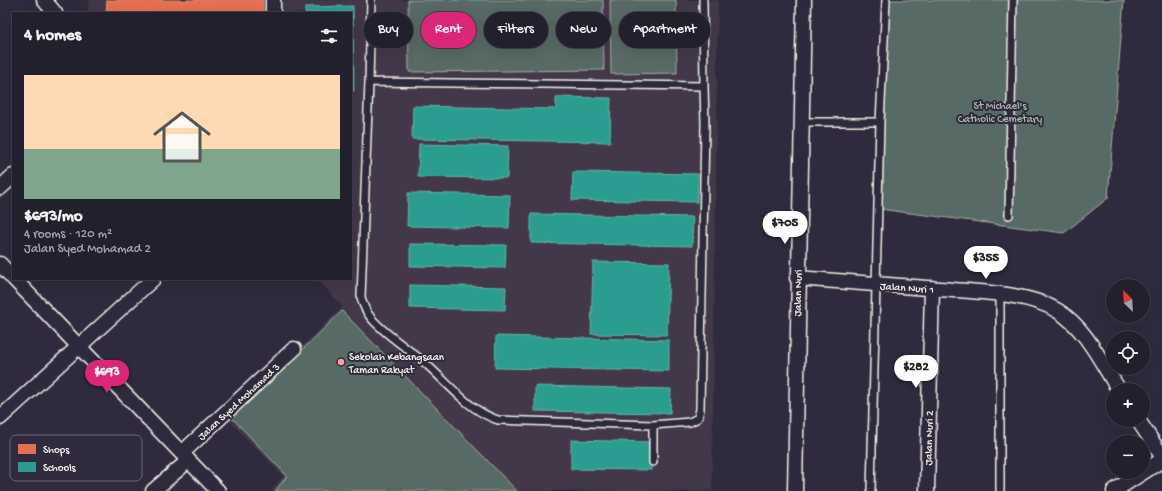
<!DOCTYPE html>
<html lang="en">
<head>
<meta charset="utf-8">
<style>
	body { margin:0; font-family:"Gochi Hand",sans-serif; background:#2b2836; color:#f1f3f6; height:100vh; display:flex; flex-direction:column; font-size:15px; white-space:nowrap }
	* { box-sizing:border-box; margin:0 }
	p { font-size:13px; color:#a3a3aa }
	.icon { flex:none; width:22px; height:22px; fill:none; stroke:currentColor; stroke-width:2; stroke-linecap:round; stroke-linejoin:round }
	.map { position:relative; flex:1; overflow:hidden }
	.sheet { position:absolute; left:12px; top:12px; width:340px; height:268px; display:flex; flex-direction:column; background:#23202e; border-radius:0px; box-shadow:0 4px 16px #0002,0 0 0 1px #403e4a }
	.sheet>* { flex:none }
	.banner { position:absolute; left:364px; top:12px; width:380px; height:36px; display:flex; gap:8px }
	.needle { width:26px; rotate:336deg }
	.controls { position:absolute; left:1106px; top:279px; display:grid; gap:8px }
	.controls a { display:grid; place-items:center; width:44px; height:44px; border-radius:50%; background:#23202e; box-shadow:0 4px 16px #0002,0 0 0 1px #403e4a; font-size:20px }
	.price { position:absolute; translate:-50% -34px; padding:0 9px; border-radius:14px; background:#fff; color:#222; font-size:13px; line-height:26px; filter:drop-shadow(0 1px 2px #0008) }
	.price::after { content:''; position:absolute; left:50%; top:24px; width:12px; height:9px; margin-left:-6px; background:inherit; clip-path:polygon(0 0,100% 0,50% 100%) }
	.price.on { background:#db2777; color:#fff }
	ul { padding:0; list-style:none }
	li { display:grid; align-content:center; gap:8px; height:212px; padding:0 12px }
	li+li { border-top:1px solid #403e4a }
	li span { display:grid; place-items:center; height:124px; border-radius:0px; color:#555 }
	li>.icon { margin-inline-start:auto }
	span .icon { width:72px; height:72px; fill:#fffc; stroke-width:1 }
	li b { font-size:17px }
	h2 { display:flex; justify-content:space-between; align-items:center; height:48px; padding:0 12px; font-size:17px }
	.chip { padding:0 14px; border-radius:18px; background:#23202e; box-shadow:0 4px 16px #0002,0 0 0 1px #403e4a; font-size:14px; line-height:36px }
	.chip.on { background:#db2777; color:#fff }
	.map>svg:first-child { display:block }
</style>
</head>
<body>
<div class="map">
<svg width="1162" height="491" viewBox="0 0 1162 491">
	<rect width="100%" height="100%" fill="#2f2a3d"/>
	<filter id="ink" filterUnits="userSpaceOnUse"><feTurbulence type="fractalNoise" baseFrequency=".025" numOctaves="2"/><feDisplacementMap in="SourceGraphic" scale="8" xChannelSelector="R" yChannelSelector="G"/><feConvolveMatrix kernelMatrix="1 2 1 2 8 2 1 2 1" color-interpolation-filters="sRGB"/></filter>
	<g filter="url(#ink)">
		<path fill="#433948" d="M89,0H718L712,491H271L283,476L227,418L343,307L317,279H351V13H88Z"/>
		<path fill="#586b65" stroke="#a6aea6" d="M408,0H603L604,70L409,72Z
			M610,0H676L677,73L611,74Z
			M889,0H1124L1108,198L1064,233L879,209Z
			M342,311L517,491H275L287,476L232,418Z"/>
		<path fill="#e76f51" stroke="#eb967e" d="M107,0H263V13H106Z"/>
		<path fill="#2a9d8f" stroke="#67b6aa" d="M353,6L354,91H351V13H305V7Z
			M556,97L611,98L610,142L412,139L413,106L556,109Z
			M419,144L508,146L507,178L418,177Z
			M573,172L698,174L697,202L572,200Z
			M408,193L510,195L509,228L407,226Z
			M531,214L693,217L692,246L531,243Z
			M410,244L506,245L505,268L410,266Z
			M593,262L669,263L667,335L591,334Z
			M410,285L506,287L505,310L410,308Z
			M496,336L669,340V371L495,368Z
			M535,386L671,389L670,413L535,411Z
			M571,440L652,442L651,470L571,469Z"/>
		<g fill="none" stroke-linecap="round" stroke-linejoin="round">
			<g stroke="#f4f1e8" stroke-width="10">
				<path id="service" d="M371,0L369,82L704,86L703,0
					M369,82L361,297C363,306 366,312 372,319C387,336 409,349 426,364C448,383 469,411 498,420L653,425L690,422L698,418L700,409L705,124L704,86
					M802,122H880L886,0
					M1009,215L1013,0
					M1000,294V491
					M653,425V462
					M871,491L880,122"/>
			</g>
			<g stroke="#f4f1e8" stroke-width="17">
				<path id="minor" d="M44,0L55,13
					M273,0V13
					M0,188L13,176
					M0,264L13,278
					M797,278C845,282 892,285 940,289C975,292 1028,292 1058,311C1086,328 1102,364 1119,390
					M14,279L218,491
					M0,418L153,279
					M1138,420L1162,456
					M182,453L294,349
					M153,491L188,461
					M795,491L804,0
					M927,491L932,288
					M1114,491L1162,460"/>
			</g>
			<use href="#service" stroke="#2f2a3d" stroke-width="7"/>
			<use href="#minor" stroke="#2f2a3d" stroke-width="14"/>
		</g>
	</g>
	<circle fill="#ff9aa2" stroke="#2f2a3d" stroke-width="1.5" cx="341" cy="362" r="4"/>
	<g text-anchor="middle" stroke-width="4" stroke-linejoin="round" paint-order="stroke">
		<g font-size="11" fill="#aeb5ad" stroke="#2f2a3d">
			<text x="1000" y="109">St Michael's<tspan x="1000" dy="13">Catholic Cemetary</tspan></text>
		</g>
		<g font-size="11" fill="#f4f1e8" stroke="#2f2a3d">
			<text transform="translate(907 287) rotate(4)" y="4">Jalan Nuri 1</text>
			<text transform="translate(797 293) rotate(-89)" y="4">Jalan Nuri</text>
			<text transform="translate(238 401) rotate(-43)" y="4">Jalan Syed Mohamad 3</text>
			<text transform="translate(928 438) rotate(-89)" y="4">Jalan Nuri 2</text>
		</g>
		<g font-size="11" fill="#f4f1e8" stroke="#2f2a3d" text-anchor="start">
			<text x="349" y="360">Sekolah Kebangsaan<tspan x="349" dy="13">Taman Rakyat</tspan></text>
		</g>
	</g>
	<rect x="10" y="435" width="132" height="46" rx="6" fill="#2f2a3d" stroke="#6a6670" stroke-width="1"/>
	<rect x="18" y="444" width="18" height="10" fill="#e76f51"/>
	<rect x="18" y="462" width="18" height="10" fill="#2a9d8f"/>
	<g font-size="11" fill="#f4f1e8">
		<text x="43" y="453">Shops</text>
		<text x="43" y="471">Schools</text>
	</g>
</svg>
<div class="controls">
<a><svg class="needle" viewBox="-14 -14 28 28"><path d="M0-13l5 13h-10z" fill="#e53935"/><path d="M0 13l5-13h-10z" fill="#a3a3aa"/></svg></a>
<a><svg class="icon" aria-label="locate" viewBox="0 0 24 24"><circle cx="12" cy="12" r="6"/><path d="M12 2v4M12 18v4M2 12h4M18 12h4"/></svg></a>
<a>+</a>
<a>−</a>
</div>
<b class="price" style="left:785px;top:245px">$705</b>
<b class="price" style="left:986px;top:280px">$355</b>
<b class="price" style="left:916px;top:389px">$282</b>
<b class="price on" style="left:107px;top:394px">$693</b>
<div class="banner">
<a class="chip">Buy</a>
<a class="chip on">Rent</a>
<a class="chip">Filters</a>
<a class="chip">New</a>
<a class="chip">Apartment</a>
</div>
<section class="sheet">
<h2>4 homes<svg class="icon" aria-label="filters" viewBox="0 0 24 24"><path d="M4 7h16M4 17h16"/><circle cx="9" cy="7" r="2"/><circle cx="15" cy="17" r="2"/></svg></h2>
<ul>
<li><span style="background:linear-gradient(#ffd9b3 60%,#7fa58c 0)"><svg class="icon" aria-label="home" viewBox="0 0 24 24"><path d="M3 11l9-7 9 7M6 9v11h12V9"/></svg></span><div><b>$693/mo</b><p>4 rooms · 120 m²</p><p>Jalan Syed Mohamad 2</p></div></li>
</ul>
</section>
</div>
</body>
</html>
